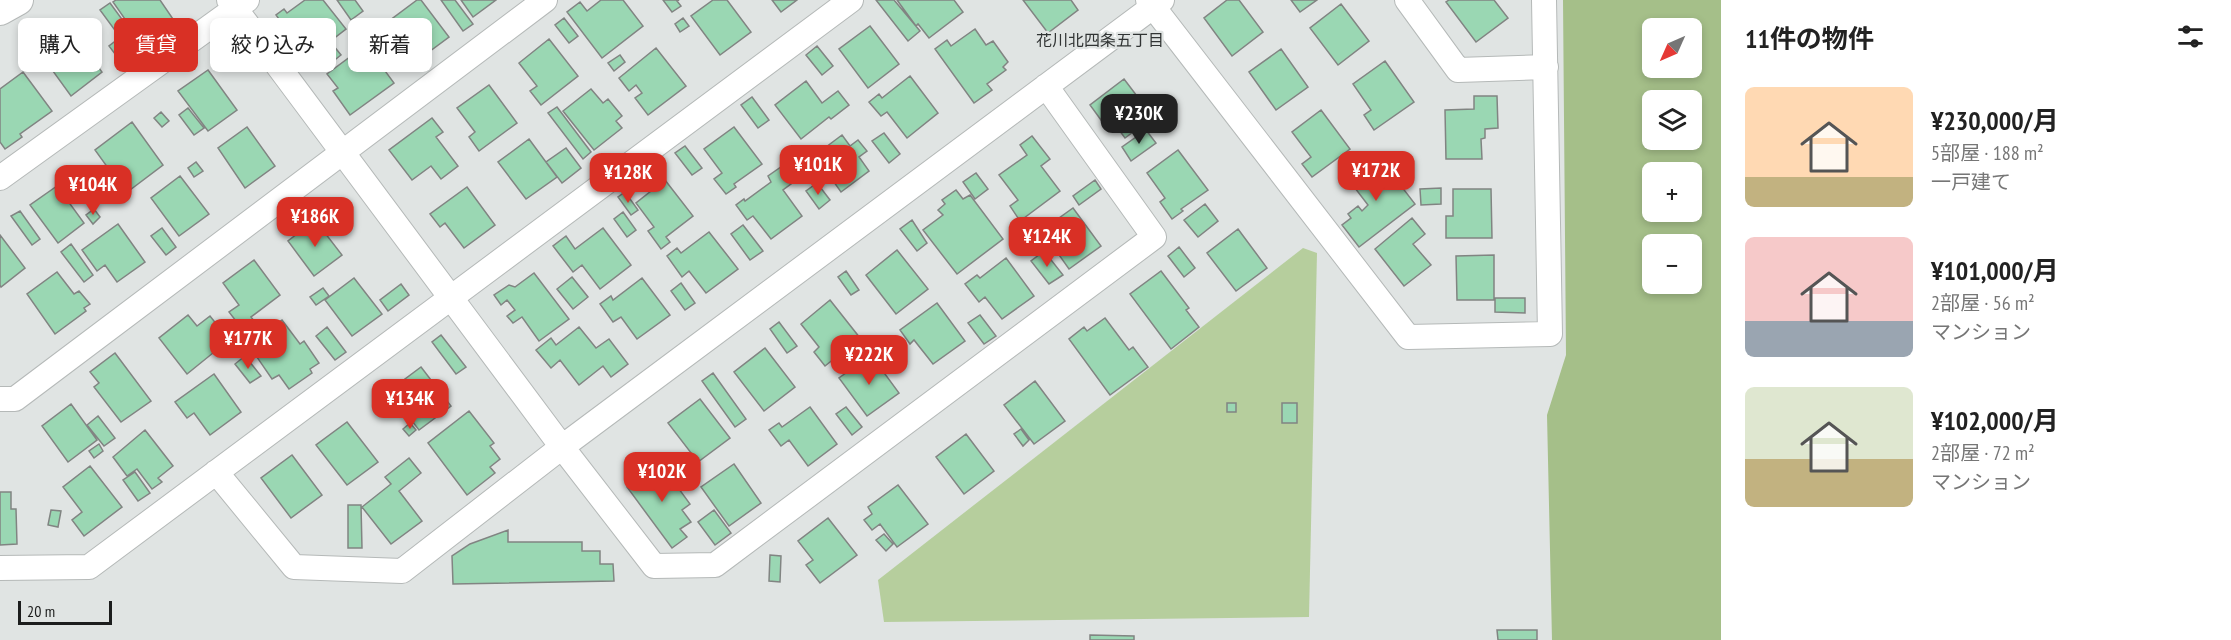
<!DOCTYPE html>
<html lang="ja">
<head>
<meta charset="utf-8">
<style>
	body { margin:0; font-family:"PT Sans Narrow","Noto Sans JP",sans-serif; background:#f6f6f6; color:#222; height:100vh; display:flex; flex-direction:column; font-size:22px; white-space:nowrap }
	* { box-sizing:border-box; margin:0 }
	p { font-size:20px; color:#767676 }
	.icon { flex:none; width:33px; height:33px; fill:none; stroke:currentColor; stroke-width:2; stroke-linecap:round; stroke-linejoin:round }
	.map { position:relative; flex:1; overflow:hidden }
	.sheet { display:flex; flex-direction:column; background:#fff; width:510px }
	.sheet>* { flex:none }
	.top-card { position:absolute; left:18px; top:18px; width:570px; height:54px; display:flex; gap:12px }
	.needle { width:39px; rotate:225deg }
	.controls { position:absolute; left:1642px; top:18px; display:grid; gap:12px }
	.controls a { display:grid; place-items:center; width:60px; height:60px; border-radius:9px; background:#fff; box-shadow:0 3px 9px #0003; font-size:30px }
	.scale { position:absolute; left:18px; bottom:15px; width:94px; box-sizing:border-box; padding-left:6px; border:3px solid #1c1d1d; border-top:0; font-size:16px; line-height:21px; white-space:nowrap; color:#1c1d1d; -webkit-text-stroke:4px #e0e4e3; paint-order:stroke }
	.price { position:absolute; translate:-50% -51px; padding:0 14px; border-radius:12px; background:#d93025; color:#fff; font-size:20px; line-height:39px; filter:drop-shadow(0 2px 3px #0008) }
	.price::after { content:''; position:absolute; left:50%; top:36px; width:18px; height:14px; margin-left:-9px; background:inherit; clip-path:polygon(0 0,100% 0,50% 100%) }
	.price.current { background:#222; color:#fff }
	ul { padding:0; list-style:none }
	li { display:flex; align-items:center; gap:18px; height:150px; padding:0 24px }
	li span { display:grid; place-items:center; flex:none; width:168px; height:120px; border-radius:9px; color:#555 }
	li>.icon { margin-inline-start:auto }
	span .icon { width:72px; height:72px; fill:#fffc; stroke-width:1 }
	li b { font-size:26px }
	h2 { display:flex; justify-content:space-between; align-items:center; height:72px; padding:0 24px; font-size:26px }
	.tag { padding:0 21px; border-radius:9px; background:#fff; box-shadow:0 3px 9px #0003; font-size:21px; line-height:54px }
	.tag.current { background:#d93025; color:#fff }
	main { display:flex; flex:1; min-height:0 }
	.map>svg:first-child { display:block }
</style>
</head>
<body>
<main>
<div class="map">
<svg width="1721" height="640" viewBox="0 0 1721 640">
	<rect width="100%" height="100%" fill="#e0e4e3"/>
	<path fill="#b6ce9d" d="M1303,248L1317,253L1309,617L884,622L878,580Z"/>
	<path fill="#a5bf89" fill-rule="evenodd" d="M1563,0H1721V640H1552L1547,415L1566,355ZM1653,28H1692V68H1653ZM1653,100H1692V140H1653ZM1653,172H1692V212H1653ZM1653,244H1692V284H1653Z"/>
	<path fill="#9ad7b3" stroke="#818482" stroke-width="1.5" d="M116,0H160L173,19L141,42L113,2Z
		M305,0H323L346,29L315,53L296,28L289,33L276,15L284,9L287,13Z
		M337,0H355L363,11L351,20Z
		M417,0H421L449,37L418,60L389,21Z
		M441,0H455L473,24L463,31Z
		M461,0H496L473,17Z
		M601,0H623L643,26L602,58L567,12L580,2L587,11Z
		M663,0H679L677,1L681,6L672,12Z
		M713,0H727L751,32L720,55L691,16Z
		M772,0H797L781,12Z
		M876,0H894L920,31L908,41Z
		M897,0H954L963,12L929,38L918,24L916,26Z
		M1023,0H1071L1078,10L1048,33Z
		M1227,0H1239L1263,32L1232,56L1204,18Z
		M1291,0H1317L1300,12Z
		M1449,0H1494L1508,18L1476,42L1446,2Z
		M110,3L138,41L128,48L100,10Z
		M1341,4L1369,41L1338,65L1310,28Z
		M564,18L578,36L569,43L555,25Z
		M683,18L689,26L680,32L675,24Z
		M870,26L899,64L868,88L839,49Z
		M975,29L986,45L993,41L1008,62L1003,67L1006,70L987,84L992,90L974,103L935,49L947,40L951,46Z
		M73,33L102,72L71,96L42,56Z
		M118,39L133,59L124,66L109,46Z
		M549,39L578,76L541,105L530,91L537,86L519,63Z
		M333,45L341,55L321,71L313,60Z
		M366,45L394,83L350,115L333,91L338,88L327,74Z
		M817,46L833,66L822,75L806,55Z
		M656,48L686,86L648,115L635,98L642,93L636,85L629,91L619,78Z
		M1281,49L1308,87L1276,110L1249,72Z
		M620,55L625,62L614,71L608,63Z
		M1385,61L1414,102L1374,130L1364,115L1371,110L1353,84Z
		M208,70L237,110L208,131L178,91Z
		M23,72L52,111L20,134L22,137L5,149L0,142V89Z
		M910,76L938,113L907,138L887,112L881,116L869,102L879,94L882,98Z
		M1124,79L1153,117L1125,138L1107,114L1101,120L1090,105Z
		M806,81L822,103L838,91L849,105L831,119L829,117L801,139L775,105Z
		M489,85L517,123L479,151L469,137L475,132L457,108Z
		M591,89L603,103L608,99L622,116L616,121L622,128L594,150L563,111Z
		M1474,96H1497L1498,128L1485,129V138L1481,139L1482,159H1446L1445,110L1474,109Z
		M752,97L769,120L758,128L741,105Z
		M557,107L591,152L583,159L548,113Z
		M188,108L204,128L194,135L179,115Z
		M1321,110L1350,149L1312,177L1302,164L1311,157L1292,132Z
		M161,112L169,121L162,127L154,118Z
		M432,118L443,132L436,137L458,166L441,179L431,166L412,180L389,150Z
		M132,122L163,165L126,193L95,150Z
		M247,127L275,166L245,188L218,148Z
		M734,127L762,164L734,184L736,187L726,194L714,179L722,173L704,149Z
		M1146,130L1156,143L1131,161L1122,147Z
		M884,133L900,154L889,163L872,141Z
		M842,135L850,146L858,140L867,151L859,157L869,171L841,192L824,168L816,174L805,158L812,153L814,156Z
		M1032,136L1050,159L1041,166L1060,191L1020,221L1010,206L1018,200L999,175L1027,155L1020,145Z
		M529,139L557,177L526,199L498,162Z
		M685,146L702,168L692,175L675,153Z
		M566,148L581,168L562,183L546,162Z
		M1178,150L1208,190L1181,209L1183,211L1172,219L1160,202L1165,198L1147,173Z
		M1378,156L1415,204L1359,247L1342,225L1351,218L1348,214L1358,206L1362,211L1368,205L1348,179Z
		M196,162L203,171L194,177L188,168Z
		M788,162L799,178L783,190L802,216L771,239L753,216L747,220L736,205L744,199L745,201L771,182L768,176Z
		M976,173L988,189L975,199L963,182Z
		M180,176L209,214L179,236L151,198Z
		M665,180L693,216L666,237L670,242L661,249L648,231L654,227L636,203Z
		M1095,180L1101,189L1079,205L1073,196Z
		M817,183L830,200L819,209L806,191Z
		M57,186L84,223L58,243L30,205Z
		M467,187L495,225L464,248L445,223L440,227L430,214Z
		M1441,188V204L1421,205L1420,189Z
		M1453,189H1491L1492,238H1446V216H1453Z
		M956,190L963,199L970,195L1003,239L957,274L923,230L943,215L938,210L945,204L942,200Z
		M625,192L638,210L631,215L618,197Z
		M324,198L339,220L329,227L313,206Z
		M1205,204L1218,221L1198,237L1184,220Z
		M1073,208L1101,246L1069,269L1057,252L1050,258L1034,236Z
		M94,209L100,217L93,224L86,215Z
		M20,211L40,239L32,245L11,216Z
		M623,212L636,230L627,237L614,219Z
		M1412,218L1425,234L1413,244L1431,265L1404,286L1375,249Z
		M315,220L342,255L314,276L288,241Z
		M912,220L927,243L917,251L900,229Z
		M118,224L145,262L117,282L105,265L97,271L82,250Z
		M743,225L763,251L750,260L731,234Z
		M162,228L176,247L166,255L151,236Z
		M603,228L631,265L600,289L582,265L573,272L553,246L566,236L575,249Z
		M1238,229L1267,268L1236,291L1207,253Z
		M709,232L738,269L706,293L689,271L682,277L667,256L677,248L681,253Z
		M0,235L25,268L1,287L0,285Z
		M71,244L93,275L84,282L61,252Z
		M1179,247L1195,268L1184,277L1168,256Z
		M897,250L928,289L896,314L866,275Z
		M1044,251L1063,275L1049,284L1031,261Z
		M1494,255V300H1457L1456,256Z
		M1006,258L1034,296L1002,319L985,297L979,302L965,284L977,275L980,278Z
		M254,260L280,295L251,317L258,326L246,334L229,312L239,305L223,283Z
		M846,271L859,290L851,295L838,277Z
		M1161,271L1189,308L1186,310L1199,327L1171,349L1130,294Z
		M57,272L74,294L79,291L90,304L84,308L86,311L55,334L27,294Z
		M534,273L569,319L539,341L522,317L513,323L507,316L515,310L507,300L501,305L494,295L509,285L515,287Z
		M572,277L588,297L573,309L557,289Z
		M354,278L382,314L352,336L325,300Z
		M642,278L670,315L637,339L621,317L613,322L600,304L611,296L613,300Z
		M681,283L695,303L685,310L671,291Z
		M401,284L409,295L388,311L380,300Z
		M323,288L329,296L316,305L310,297Z
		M1495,298H1525V313L1495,312Z
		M830,300L860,338L825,366L814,352L819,347L801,324Z
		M937,303L965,341L933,364L914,340L910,344L900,330Z
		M188,315L197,326L210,316L229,340L187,374L159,338Z
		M980,315L996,336L984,344L968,323Z
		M1105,318L1129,350L1133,347L1148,367L1110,395L1069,339L1084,327L1087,331Z
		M282,320L300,344L304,341L319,363L310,369L312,373L289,389L279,375L272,379L248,344Z
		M779,322L797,346L787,353L770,329Z
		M327,327L346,352L335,360L316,336Z
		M579,327L596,348L609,339L628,364L611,377L603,366L579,385L560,360L551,368L536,350L551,338L556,345Z
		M441,335L466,367L456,374L432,342Z
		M765,348L795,387L764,411L734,372Z
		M115,353L151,401L121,422L94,387L99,383L90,372Z
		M871,355L899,393L867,416L839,378Z
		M245,356L261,376L250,383L235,364Z
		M421,367L451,406L419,430L389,391Z
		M713,373L746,419L735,427L702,381Z
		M214,374L241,412L210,435L194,413L187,418L175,402Z
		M1035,381L1065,421L1034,444L1004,405Z
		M700,399L730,438L698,462L668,423Z
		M1227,403H1236V412H1227Z
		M1282,403H1297V423H1282Z
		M71,404L97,440L68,462L42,426Z
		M810,407L837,444L808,466L789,440L781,446L769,430L779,423L782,427Z
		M846,407L862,427L852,435L836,414Z
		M469,411L494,443L490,446L500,459L490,467L495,473L467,495L428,443Z
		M98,416L115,438L104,446L87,425Z
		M347,422L378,462L347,485L316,445Z
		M410,423L416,430L409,436L403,429Z
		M1021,429L1029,440L1023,446L1014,434Z
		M145,430L173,466L158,478L162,482L152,489L137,469L127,476L113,457Z
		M966,434L994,471L964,494L936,457Z
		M99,444L103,451L94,458L89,451Z
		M292,455L322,495L291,518L261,478Z
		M409,458L421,473L399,491L422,521L391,544L362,507L391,484L385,477Z
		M660,463L690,504L682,510L691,522L680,529L687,537L672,548L627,487Z
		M734,464L761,503L729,526L701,487Z
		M90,466L122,507L84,536L72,520L82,512L63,487Z
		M135,472L150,493L138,501L123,480Z
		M898,485L928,524L897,547L880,524L872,530L864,520L872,514L868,507Z
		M0,492H11V509H16L17,544L0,545Z
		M348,505H361L362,548H348Z
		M51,510L61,511L58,527L48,525Z
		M714,510L731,533L715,545L698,522Z
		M828,518L857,555L820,583L806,565L813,560L798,541Z
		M508,530V542H582V551H600V564H613L614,581L453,584L452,556L470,544Z
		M884,534L893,544L886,551L876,540Z
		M770,555L781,556L780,582L769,581Z
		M1497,630H1537V640H1498Z
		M1090,635L1134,636V640H1090Z"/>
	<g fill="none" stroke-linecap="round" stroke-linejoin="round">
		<g stroke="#b5b9b8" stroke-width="26">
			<path id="minor" d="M229,0L562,447L1162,0
				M1148,0L1408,337L1550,334L1544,0
				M1407,0L1458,70L1546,67
				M0,178L247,0
				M0,399H15L545,0
				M216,472L294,567L402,571L562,447L654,566L715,565L1154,237L1046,86
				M0,568L89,567L851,0"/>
		</g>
		<g stroke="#b5b9b8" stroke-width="32">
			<path id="tertiary" d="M0,10L18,0"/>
		</g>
		<use href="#minor" stroke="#fff" stroke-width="24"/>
		<use href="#tertiary" stroke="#fff" stroke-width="30"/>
	</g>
	<g text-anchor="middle" stroke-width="4.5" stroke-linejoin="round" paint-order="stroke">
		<g font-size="16" fill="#313434" stroke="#e0e4e3">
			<text x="1100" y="46">花川北四条五丁目</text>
		</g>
	</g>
</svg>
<div class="controls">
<a><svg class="needle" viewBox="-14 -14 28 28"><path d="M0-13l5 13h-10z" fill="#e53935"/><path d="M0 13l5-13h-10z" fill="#767676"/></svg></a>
<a><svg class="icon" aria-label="layers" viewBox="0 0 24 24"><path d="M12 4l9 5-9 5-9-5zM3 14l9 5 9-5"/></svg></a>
<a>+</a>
<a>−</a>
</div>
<div class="scale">20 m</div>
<b class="price current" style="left:1139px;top:145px">¥230K</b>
<b class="price" style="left:818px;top:196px">¥101K</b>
<b class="price" style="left:1376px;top:202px">¥172K</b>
<b class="price" style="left:628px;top:204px">¥128K</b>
<b class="price" style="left:93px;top:216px">¥104K</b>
<b class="price" style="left:315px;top:248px">¥186K</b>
<b class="price" style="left:1047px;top:268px">¥124K</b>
<b class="price" style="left:248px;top:370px">¥177K</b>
<b class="price" style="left:869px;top:386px">¥222K</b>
<b class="price" style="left:410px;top:430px">¥134K</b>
<b class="price" style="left:662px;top:503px">¥102K</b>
<div class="top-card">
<a class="tag">購入</a>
<a class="tag current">賃貸</a>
<a class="tag">絞り込み</a>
<a class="tag">新着</a>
</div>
</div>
<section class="sheet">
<h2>11件の物件<svg class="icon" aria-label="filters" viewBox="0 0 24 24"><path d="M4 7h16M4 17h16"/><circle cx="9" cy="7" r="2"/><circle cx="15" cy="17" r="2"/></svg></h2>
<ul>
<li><span style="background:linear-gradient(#ffd9b3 75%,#c2b280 0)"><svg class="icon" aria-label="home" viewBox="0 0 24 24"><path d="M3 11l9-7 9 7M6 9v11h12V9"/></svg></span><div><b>¥230,000/月</b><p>5部屋 · 188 m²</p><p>一戸建て</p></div></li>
<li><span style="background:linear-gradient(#f6c9c9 70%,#9aa5b1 0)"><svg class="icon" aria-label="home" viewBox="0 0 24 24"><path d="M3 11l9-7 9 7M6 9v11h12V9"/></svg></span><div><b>¥101,000/月</b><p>2部屋 · 56 m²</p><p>マンション</p></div></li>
<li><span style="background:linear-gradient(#dfe7d0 60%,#c2b280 0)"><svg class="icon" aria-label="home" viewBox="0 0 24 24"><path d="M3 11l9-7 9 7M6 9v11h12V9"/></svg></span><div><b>¥102,000/月</b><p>2部屋 · 72 m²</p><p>マンション</p></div></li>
</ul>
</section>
</main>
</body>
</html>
